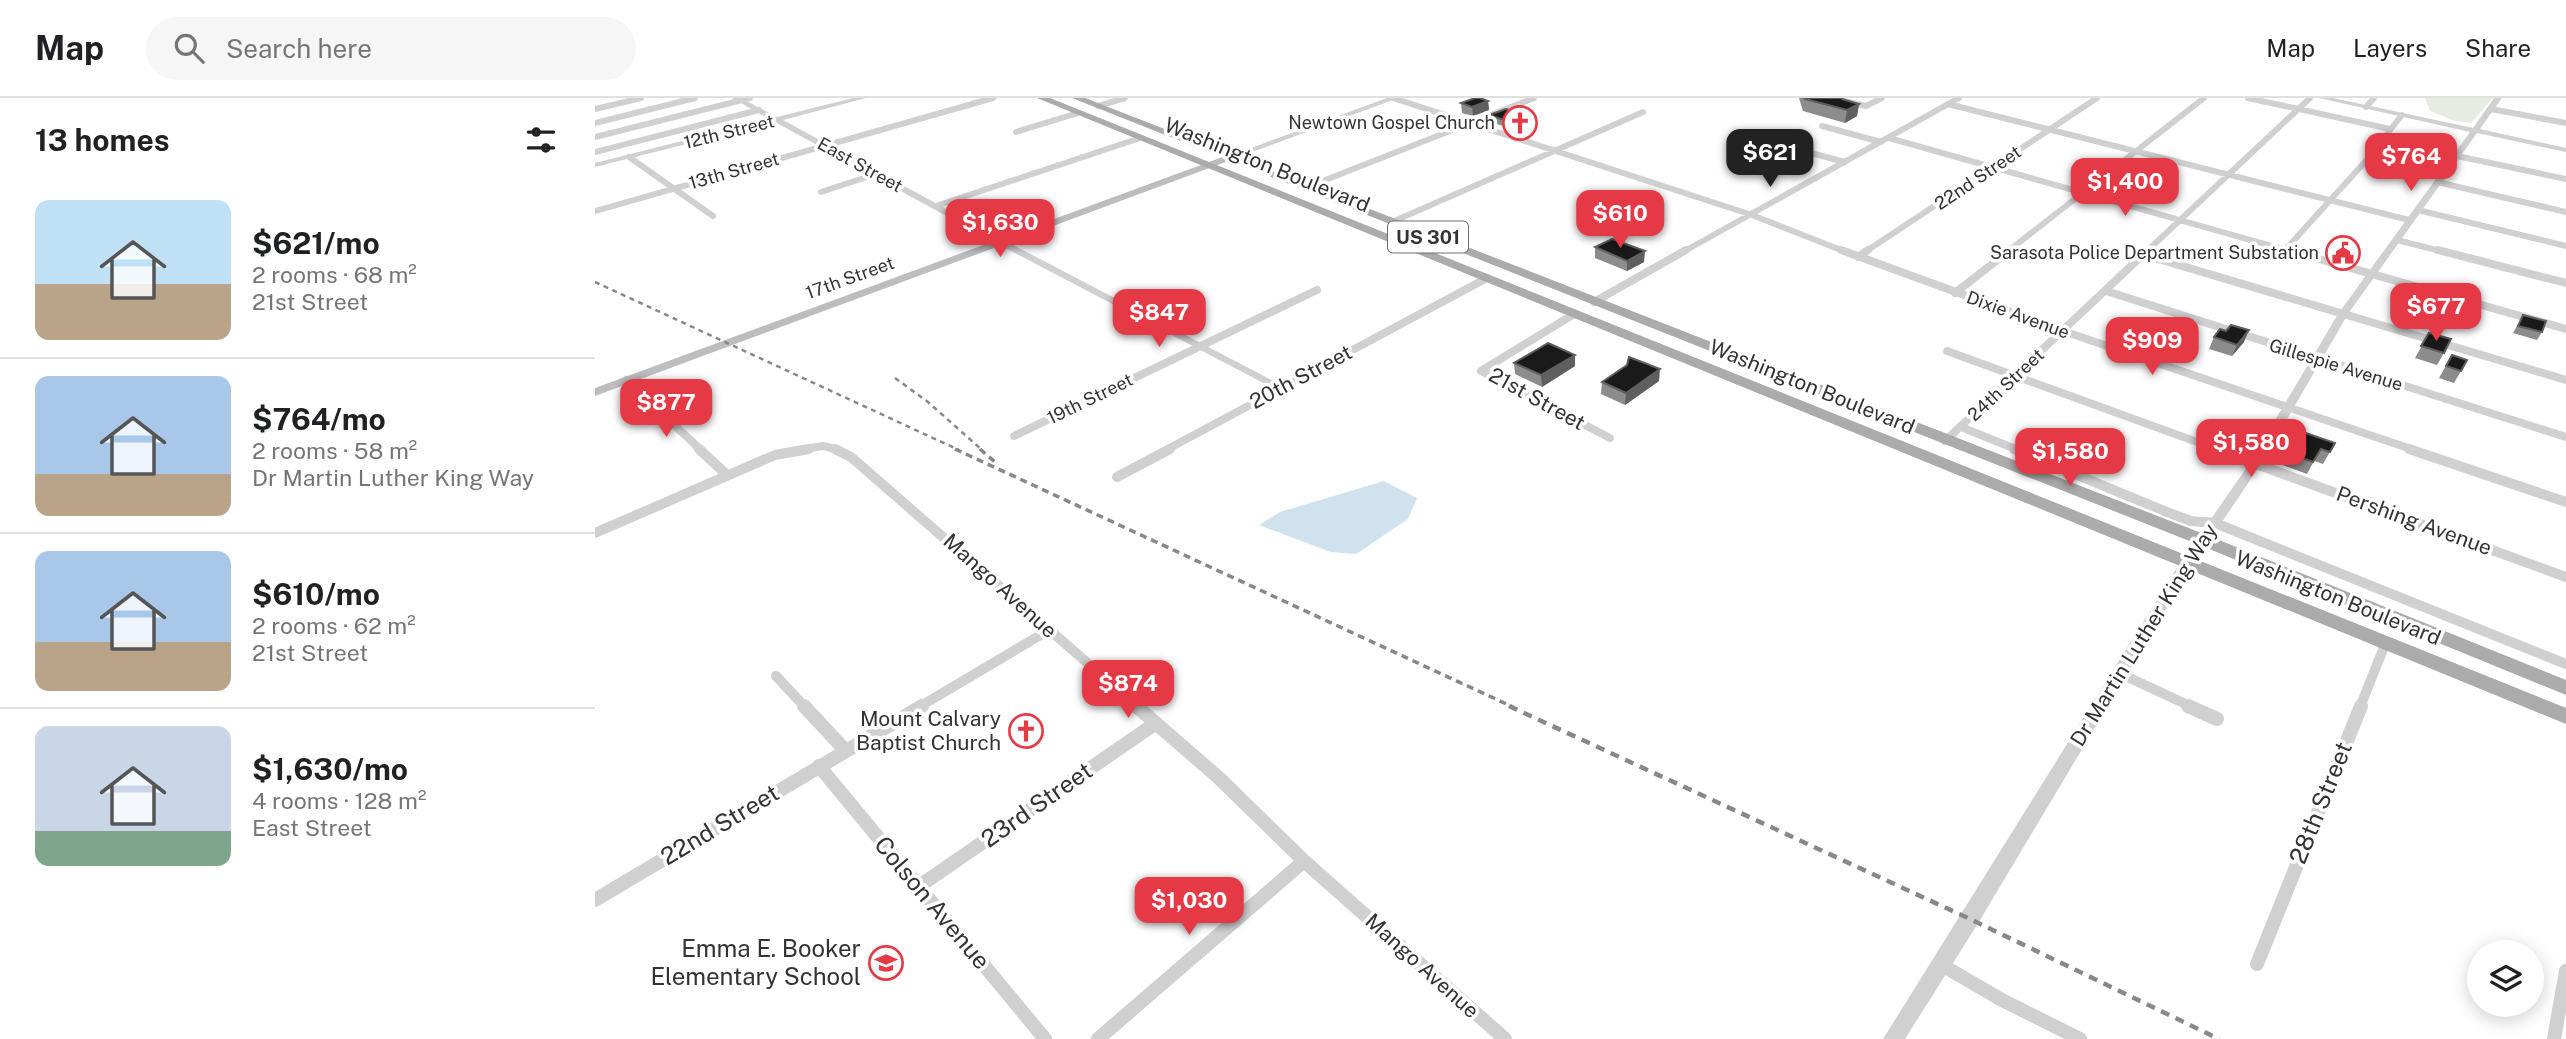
<!DOCTYPE html>
<html lang="en">
<head>
<meta charset="utf-8">
<style>
	body { margin:0; font-family:"Public Sans",sans-serif; background:#f6f6f6; color:#202124; height:100vh; display:flex; flex-direction:column; font-size:26px; white-space:nowrap }
	* { box-sizing:border-box; margin:0 }
	p { font-size:23px; color:#757577 }
	.icon { flex:none; width:38px; height:38px; fill:none; stroke:currentColor; stroke-width:2; stroke-linecap:round; stroke-linejoin:round }
	.map { position:relative; flex:1; overflow:hidden }
	.panel { display:flex; flex-direction:column; background:#fff; width:595px }
	.panel>* { flex:none }
	.buttons { position:absolute; left:1872px; top:842px; display:grid; gap:14px }
	.buttons a { display:grid; place-items:center; width:77px; height:77px; border-radius:50%; background:#fff; box-shadow:0 4px 18px #0003; font-size:35px }
	.price { position:absolute; translate:-50% -60px; padding:0 16px; border-radius:14px; background:#e63946; color:#fff; font-size:23px; line-height:46px; filter:drop-shadow(0 2px 4px #0008) }
	.price::after { content:''; position:absolute; left:50%; top:42px; width:21px; height:16px; margin-left:-10px; background:inherit; clip-path:polygon(0 0,100% 0,50% 100%) }
	.price.active { background:#222; color:#fff }
	ul { padding:0; list-style:none }
	li { display:flex; align-items:center; gap:21px; height:175px; padding:0 35px }
	li+li { border-top:2px solid #e0e0e0 }
	li span { display:grid; place-items:center; flex:none; width:196px; height:140px; border-radius:14px; color:#555 }
	li>.icon { margin-inline-start:auto }
	span .icon { width:84px; height:84px; fill:#fffc; stroke-width:1 }
	li b { font-size:30px }
	h2 { display:flex; justify-content:space-between; align-items:center; height:84px; padding:0 35px; font-size:30px }
	header { display:flex; align-items:center; gap:42px; box-sizing:border-box; height:98px; padding:0 35px; background:#fff; border-bottom:2px solid #e0e0e0 }
	header strong { font-size:33px }
	nav { display:flex; gap:38px; margin-inline-start:auto; font-size:24px }
	.search { width:490px; height:63px; background:#f6f6f6; display:flex; align-items:center; gap:18px; box-sizing:border-box; padding:0 24px; border-radius:38px; color:#757577; font-size:26px }
	main { display:flex; flex:1; min-height:0 }
	.map>svg:first-child { display:block }
</style>
</head>
<body>
<header>
<strong>Map</strong>
<div class="search"><svg class="icon" aria-label="search" viewBox="0 0 24 24"><circle cx="10" cy="10" r="6"/><path d="M15 15l6 6"/></svg>Search here</div>
<nav><a>Map</a><a>Layers</a><a>Share</a></nav>
</header>
<main>
<section class="panel">
<h2>13 homes<svg class="icon" aria-label="filters" viewBox="0 0 24 24"><path d="M4 7h16M4 17h16"/><circle cx="9" cy="7" r="2"/><circle cx="15" cy="17" r="2"/></svg></h2>
<ul>
<li><span style="background:linear-gradient(#bfe0f5 60%,#b9a48a 0)"><svg class="icon" aria-label="home" viewBox="0 0 24 24"><path d="M3 11l9-7 9 7M6 9v11h12V9"/></svg></span><div><b>$621/mo</b><p>2 rooms · 68 m²</p><p>21st Street</p></div></li>
<li><span style="background:linear-gradient(#a9c7e8 70%,#b9a48a 0)"><svg class="icon" aria-label="home" viewBox="0 0 24 24"><path d="M3 11l9-7 9 7M6 9v11h12V9"/></svg></span><div><b>$764/mo</b><p>2 rooms · 58 m²</p><p>Dr Martin Luther King Way</p></div></li>
<li><span style="background:linear-gradient(#a9c7e8 65%,#b9a48a 0)"><svg class="icon" aria-label="home" viewBox="0 0 24 24"><path d="M3 11l9-7 9 7M6 9v11h12V9"/></svg></span><div><b>$610/mo</b><p>2 rooms · 62 m²</p><p>21st Street</p></div></li>
<li><span style="background:linear-gradient(#c9d6e8 75%,#7fa58c 0)"><svg class="icon" aria-label="home" viewBox="0 0 24 24"><path d="M3 11l9-7 9 7M6 9v11h12V9"/></svg></span><div><b>$1,630/mo</b><p>4 rooms · 128 m²</p><p>East Street</p></div></li>
</ul>
</section>
<div class="map">
<svg width="1971" height="941" viewBox="0 0 1971 941">
	<rect width="100%" height="100%" fill="#fff"/>
	<path fill="#e6ecdf" d="M1830,0H1898L1876,25L1860,23L1835,13Z"/>
	<path fill="#cfe2ee" d="M789,383L822,400L813,421L761,456L736,454L664,427L685,414Z"/>
	<g fill="none" stroke-linecap="round" stroke-linejoin="round">
		<path stroke="#d0d0d0" stroke-width="6" d="M798,0L1157,117L1251,154
			M1237,0L1271,8L1287,0
			M1653,0L1795,31
			M1353,6L1814,122
			M503,8L530,0
			M1771,9L1779,0
			M0,11L46,0
			M1896,11L1971,25
			M0,25L100,0
			M1227,28L1286,44
			M421,34L483,15
			M0,39L155,0
			M1294,40L1698,154
			M1193,49L1250,64
			M0,54L164,12
			M1862,58L1971,81
			M34,59L118,118
			M1166,63L1203,42
			M1842,84L1971,114
			M710,90L939,0
			M226,94L281,76
			M341,108L545,40
			M1823,112L1971,148
			M0,113L398,0
			M797,124L1048,14
			M1802,142L1849,154
			M1691,151L1768,66L1807,17
			M1088,154L1364,0
			M1270,154L1502,0
			M1412,154L1609,0
			M1551,154L1715,0"/>
		<path stroke="#d0d0d0" stroke-width="8" d="M1246,152L1468,233L1819,352
			M1692,152L1971,231
			M1843,152L1971,185
			M1550,157L1971,282
			M1263,159L1273,152
			M1511,193L1971,339
			M1360,195L1415,152
			M999,204L1091,152
			M979,216L886,273L1015,340
			M1352,253L1624,352
			M31,282L106,352
			M1366,329L1423,352
			M419,338L722,192
			M1350,343L1553,152
			M204,352L228,348L244,352
			M571,352L892,180"/>
		<path stroke="#d0d0d0" stroke-width="10" d="M104,351L132,377
			M240,351L256,359L543,609
			M1419,351L1577,416L1596,423L1620,425L1971,566
			M1620,351L1971,479
			M1814,351L1971,404
			M522,379L575,351
			M0,435L180,357L214,351
			M1524,575L1597,609
			M181,578L210,609
			M324,609L454,532
			M1765,609L1791,544"/>
		<path stroke="#d0d0d0" stroke-width="14" d="M209,608L250,652
			M541,608L624,680L709,763L910,941
			M1593,608L1622,621
			M224,668L450,941
			M323,789L561,625
			M0,802L327,608
			M1345,866L1407,902L1485,941
			M1662,866L1766,608
			M503,941L709,763
			M1959,941L1971,873"/>
		<path fill="#d0d0d0" fill-rule="evenodd" d="M137,0H146L182,19L258,0H271L188,22L401,138L692,290L690,292H682L395,142L180,24L0,69V65L174,21Z
			M792,0H803L636,62L629,60Z
			M1724,0H1738L1878,30L1899,0H1907L1885,31L1971,50V54L1882,35L1753,216L1666,366L1590,479L1382,827L1310,941H1288L1580,473L1654,366L1743,216L1875,34Z"/>
		<path fill="#bdbdbd" fill-rule="evenodd" d="M633,57L636,58V62L0,298V290Z"/>
		<path fill="#ababab" fill-rule="evenodd" d="M442,0H455L1971,610V626Z
			M477,0H490L1614,438L1971,582V597L1602,446Z"/>
		<path stroke="#888" stroke-width="2.5" stroke-dasharray="5 4.5" stroke-linecap="butt" d="M0,184L364,352
			M300,280L333,304L387,352"/>
		<path stroke="#888" stroke-width="3.5" stroke-dasharray="7 5" stroke-linecap="butt" d="M360,351L918,609
			M385,351L400,364"/>
		<path stroke="#888" stroke-width="4.5" stroke-dasharray="9 7" stroke-linecap="butt" d="M914,608L1375,821L1624,941"/>
	</g>
	<path fill="#8c8c8c" d="M1204,0H1247V1L1264,6L1262,18L1250,25L1208,13Z
		M893,3L894,12L878,18L867,15L866,5Z
		M894,17L934,24L918,31L895,24Z
		M1000,149L1049,164L1032,173L1000,160Z
		M1928,217L1947,234L1942,242L1918,235Z
		M1834,235L1849,255L1842,267L1820,260Z
		M1619,239L1649,244L1637,258L1614,251Z
		M1857,257L1866,273L1859,285L1844,280Z
		M919,265L980,268L947,289L920,276Z
		M1064,283L1030,307L1006,296L1007,284Z
		M1740,345L1728,366L1719,363L1712,376L1680,364L1686,352Z"/>
	<path fill="#5f5f5f" d="M893,3L894,12L878,18L877,9Z
		M1264,6L1262,18L1250,25L1252,12Z
		M934,18V24L918,31V25Z
		M1050,153L1049,164L1032,173V163Z
		M1654,232L1649,244L1637,258L1642,247Z
		M980,257V268L947,289L946,277Z
		M1065,271L1064,283L1030,307L1031,295Z"/>
	<path fill="#1a1a1a" stroke="#5f5f5f" stroke-width="2" d="M880,0H885L893,3L877,9L866,5Z
		M1209,0H1247V1L1264,6L1252,12L1210,1Z
		M911,11L934,18L918,25L894,17Z
		M1017,141L1050,153L1032,163L1000,149Z
		M1928,217L1951,223L1947,234L1923,228Z
		M1636,227L1654,232L1642,247L1619,239L1625,231L1631,233Z
		M1834,235L1856,241L1849,255L1826,248Z
		M953,245L980,257L946,277L919,265Z
		M1857,257L1872,262L1866,273L1851,268Z
		M1034,259L1065,271L1031,295L1007,284L1032,267Z
		M1702,332L1740,345L1735,354L1726,351L1718,364L1686,352Z"/>
	<defs>
		<g id="church-ring" transform="scale(1.75)"><circle r="9.5" fill="#fff" stroke="#e63946" stroke-width="1.5"/><path d="M-1.2-6h2.4v3.5h3.3v2.4h-3.3V6h-2.4V-.1h-3.3v-2.4h3.3Z" fill="#e63946"/></g>
		<g id="civic-ring" transform="scale(1.75)"><circle r="9.5" fill="#fff" stroke="#e63946" stroke-width="1.5"/><path d="M-.6-6.5H3V-4.5H.6V-3L4-1V1h2V6H-6V1h2V-1L-.6-3ZM-1.2 2.5V6h2.4V2.5Z" fill="#e63946"/></g>
		<g id="school-ring" transform="scale(1.75)"><circle r="9.5" fill="#fff" stroke="#e63946" stroke-width="1.5"/><path d="M0-5L7-2L0 1L-7-2ZM-4 1L0 2.5L4 1V4Q0 6-4 4Z" fill="#e63946"/></g>
	</defs>
	<g fill-rule="evenodd">
		<use href="#church-ring" x="925" y="25"/>
		<use href="#civic-ring" x="1748" y="155"/>
		<use href="#church-ring" x="431" y="633"/>
		<use href="#school-ring" x="291" y="865"/>
	</g>
	<g text-anchor="middle" stroke-width="7" stroke-linejoin="round" paint-order="stroke">
		<g font-size="18" fill="#333" stroke="#fff" text-anchor="end">
			<text x="900" y="31">Newtown Gospel Church</text>
			<text x="1724" y="161">Sarasota Police Department Substation</text>
		</g>
		<g font-size="18" fill="#333" stroke="#fff">
			<text transform="translate(134 34) rotate(-14)" y="6">12th Street</text>
			<text transform="translate(265 67) rotate(29)" y="6">East Street</text>
			<text transform="translate(139 73) rotate(-16)" y="6">13th Street</text>
			<text transform="translate(1383 80) rotate(-34)" y="6">22nd Street</text>
			<text transform="translate(255 180) rotate(-20)" y="6">17th Street</text>
			<text transform="translate(1423 217) rotate(20)" y="6">Dixie Avenue</text>
			<text transform="translate(1741 267) rotate(17)" y="6">Gillespie Avenue</text>
			<text transform="translate(1411 287) rotate(-43)" y="6">24th Street</text>
			<text transform="translate(495 301) rotate(-26)" y="6">19th Street</text>
		</g>
		<rect fill="#fff" stroke="#707070" stroke-width="2" x="793" y="123.5" width="80" height="31" rx="5"/>
		<g font-size="19" font-weight="bold" fill="#333">
			<text x="833" y="146">US 301</text>
		</g>
		<g font-size="21" fill="#333" stroke="#fff">
			<text transform="translate(672 67) rotate(22)" y="7">Washington Boulevard</text>
			<text transform="translate(706 279) rotate(-28)" y="7">20th Street</text>
			<text transform="translate(1217 289) rotate(22)" y="7">Washington Boulevard</text>
			<text transform="translate(942 301) rotate(29)" y="7">21st Street</text>
			<text transform="translate(1819 423) rotate(20)" y="7">Pershing Avenue</text>
			<text transform="translate(405 488) rotate(42)" y="7">Mango Avenue</text>
			<text transform="translate(1743 500) rotate(22)" y="7">Washington Boulevard</text>
			<text transform="translate(1549 537) rotate(-58)" y="7">Dr Martin Luther King Way</text>
			<text transform="translate(827 868) rotate(42)" y="7">Mango Avenue</text>
		</g>
		<g font-size="21" fill="#333" stroke="#fff" text-anchor="end">
			<text x="406" y="628">Mount Calvary<tspan x="406" dy="24">Baptist Church</tspan></text>
		</g>
		<g font-size="24" fill="#333" stroke="#fff">
			<text transform="translate(1726 705) rotate(-68)" y="8">28th Street</text>
			<text transform="translate(442 707) rotate(-35)" y="8">23rd Street</text>
			<text transform="translate(125 727) rotate(-31)" y="8">22nd Street</text>
			<text transform="translate(337 805) rotate(50)" y="8">Colson Avenue</text>
		</g>
		<g font-size="24" fill="#333" stroke="#fff" text-anchor="end">
			<text x="266" y="859">Emma E. Booker<tspan x="266" dy="28">Elementary School</tspan></text>
		</g>
	</g>
</svg>
<div class="buttons">
<a><svg class="icon" aria-label="layers" viewBox="0 0 24 24"><path d="M12 4l9 5-9 5-9-5zM3 14l9 5 9-5"/></svg></a>
</div>
<b class="price active" style="left:1175px;top:91px">$621</b>
<b class="price" style="left:1816px;top:95px">$764</b>
<b class="price" style="left:1530px;top:120px">$1,400</b>
<b class="price" style="left:1025px;top:152px">$610</b>
<b class="price" style="left:405px;top:161px">$1,630</b>
<b class="price" style="left:1841px;top:245px">$677</b>
<b class="price" style="left:564px;top:251px">$847</b>
<b class="price" style="left:1557px;top:279px">$909</b>
<b class="price" style="left:71px;top:341px">$877</b>
<b class="price" style="left:1656px;top:381px">$1,580</b>
<b class="price" style="left:1475px;top:390px">$1,580</b>
<b class="price" style="left:533px;top:622px">$874</b>
<b class="price" style="left:594px;top:839px">$1,030</b>
</div>
</main>
</body>
</html>
